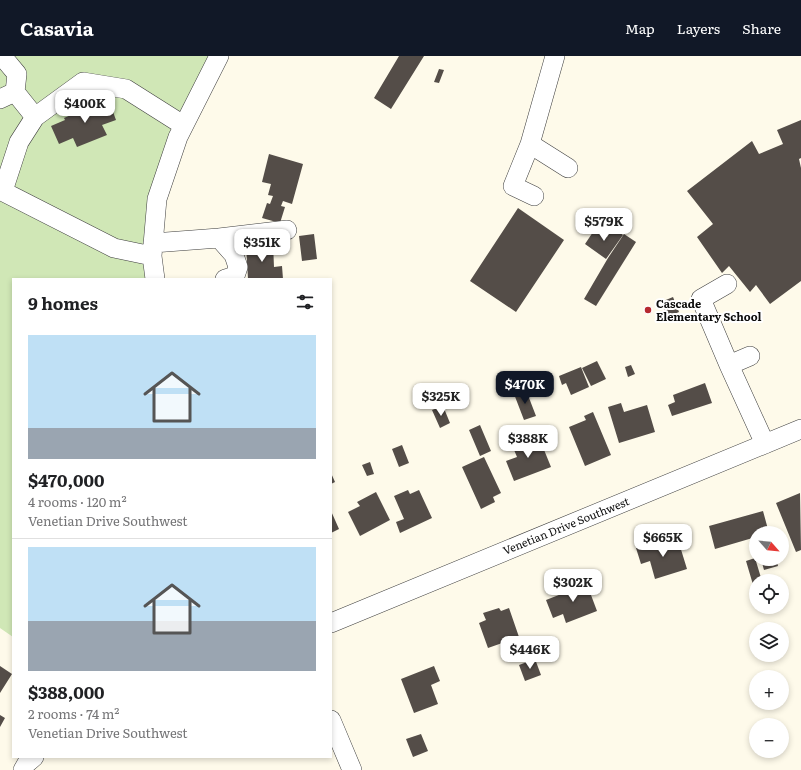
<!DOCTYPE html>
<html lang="en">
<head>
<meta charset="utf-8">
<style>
	body { margin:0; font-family:Literata,serif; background:#f6f6f6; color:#202124; height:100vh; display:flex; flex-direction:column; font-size:15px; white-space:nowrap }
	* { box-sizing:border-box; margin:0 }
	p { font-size:13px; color:#757577 }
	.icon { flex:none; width:22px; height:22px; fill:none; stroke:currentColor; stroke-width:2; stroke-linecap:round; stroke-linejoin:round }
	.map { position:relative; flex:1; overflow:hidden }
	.details { position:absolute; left:12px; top:222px; width:320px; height:480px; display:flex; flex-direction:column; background:#fff; border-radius:0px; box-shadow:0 2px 6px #0003 }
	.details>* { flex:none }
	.needle { width:26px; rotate:117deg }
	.tools { position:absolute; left:749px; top:470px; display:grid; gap:8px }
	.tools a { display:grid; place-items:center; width:40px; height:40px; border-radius:50%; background:#fff; box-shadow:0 2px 6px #0003; font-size:20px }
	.price { position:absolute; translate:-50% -34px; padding:0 9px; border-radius:8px; background:#fff; color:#222; font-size:13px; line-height:26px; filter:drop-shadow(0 1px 2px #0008) }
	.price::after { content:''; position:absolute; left:50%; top:24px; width:12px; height:9px; margin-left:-6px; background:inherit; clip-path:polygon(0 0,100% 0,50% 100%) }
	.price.active { background:#111827; color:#fff }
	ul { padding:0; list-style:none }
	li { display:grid; align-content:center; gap:8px; height:212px; padding:0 16px }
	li+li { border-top:1px solid #e0e0e0 }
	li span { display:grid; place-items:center; height:124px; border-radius:0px; color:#555 }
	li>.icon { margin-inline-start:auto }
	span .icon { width:72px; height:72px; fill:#fffc; stroke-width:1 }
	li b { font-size:17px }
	h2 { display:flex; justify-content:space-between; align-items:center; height:48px; padding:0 16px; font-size:17px }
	header { display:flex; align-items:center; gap:24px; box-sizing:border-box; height:56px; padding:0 20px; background:#111827; color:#fff }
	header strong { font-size:19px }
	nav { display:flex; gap:22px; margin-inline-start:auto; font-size:14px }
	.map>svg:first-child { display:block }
</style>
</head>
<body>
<header>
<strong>Casavia</strong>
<nav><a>Map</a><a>Layers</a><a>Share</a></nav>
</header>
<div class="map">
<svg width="801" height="714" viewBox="0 0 801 714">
	<rect width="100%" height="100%" fill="#fefaea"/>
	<path fill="#d0e7b6" d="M0,0H216L161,134L152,223H13V581L0,572Z"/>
	<path fill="#544d48" d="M399,0H424L391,53L374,42Z
		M439,13L444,14L439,27L434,26Z
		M92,43L95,50L109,45L116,64L102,69L107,79L77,91L73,82L59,88L51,70L65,64L64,62L80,55L77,49Z
		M801,64V102L799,103L801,112V225L770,248L756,229L750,236L729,210L722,217L697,181L713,168L687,135L752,85L759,98L783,88L777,74Z
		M269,98L303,108L292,148L283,145L281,150L285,151L280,167L262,162L267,147L270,148L273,140L268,139L271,128L262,126Z
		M518,152L564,184L516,256L470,225Z
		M613,172L623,179L606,203L585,188L595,173L607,181Z
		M314,178L317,203L302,205L299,180Z
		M624,178L636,186L596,250L584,243L608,202Z
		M273,187L274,211L282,210L283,223H248L246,189Z
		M673,241L679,256L667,261L661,246Z
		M597,305L606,323L591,330L582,312Z
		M631,309L635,318L628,321L625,311Z
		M581,311L589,331L571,339L566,327L562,329L559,320Z
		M705,327L712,347L672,360L668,349L675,346L673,339Z
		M526,334L536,360L524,364L514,338Z
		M621,347L624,356L647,349L655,376L619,387L608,351Z
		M443,350L450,367L440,372L432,354Z
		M593,356L611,399L585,410L569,371L586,364L584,360Z
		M480,369L491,395L480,400L469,374Z
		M538,379L551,411L514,425L506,405L517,401L512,389Z
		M402,389L409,407L399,411L392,393Z
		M484,401L501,437L493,441L495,446L481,453L462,411Z
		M370,406L374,418L367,420L362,409Z
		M331,417L335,426L331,428Z
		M408,434L410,438L419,434L432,462L400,477L396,466L404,463L394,440Z
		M376,436L390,464L360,480L348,456L360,450L357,446Z
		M800,437L801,494L796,496L776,447Z
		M331,455L339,473L331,477Z
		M763,455L769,477H756V481L715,493L709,470Z
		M670,482L672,489L679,487L687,513L655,523L650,505L641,508L636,492Z
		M755,502L762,525H756V531L754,532L746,505Z
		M761,503H781L782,504L777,506L778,510L764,514Z
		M585,523L597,555L566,567L563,558L553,562L546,544L569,535L567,530Z
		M499,552L501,555L509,552L519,581L488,592L479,567L486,564L483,557Z
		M535,603L541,619L525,625L519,609Z
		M0,610L12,618L0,637Z
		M434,610L440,625L431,629L438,648L414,657L401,623Z
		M0,659L5,662L0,671Z
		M421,678L428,695L413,701L406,683Z"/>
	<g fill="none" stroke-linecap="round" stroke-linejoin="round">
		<g stroke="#3e3e3e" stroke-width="20">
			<path id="minor" d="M2,0L17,18L15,36
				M0,43L15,36L35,61
				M530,88L568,112
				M0,134L114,192L152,200
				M3,135L19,86L35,61L83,26L126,33L183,69
				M534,140L513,130L530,88L555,0
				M219,182L234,199L238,211L235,220L225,223
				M153,187L219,182L287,174
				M155,223L152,200L157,143L178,81L219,0
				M727,228L701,243L729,309
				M750,300L729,309L765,388
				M331,567L801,373
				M331,664L352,714
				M23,714L27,707L34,701"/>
		</g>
		<use href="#minor" stroke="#fff" stroke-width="19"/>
	</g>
	<circle fill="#b62930" stroke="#fff" stroke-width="1.5" cx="648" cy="254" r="4"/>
	<g text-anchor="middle" stroke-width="4" stroke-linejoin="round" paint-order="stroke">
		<g font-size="11" font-weight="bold" fill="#0b0b0b" stroke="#fff" text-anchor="start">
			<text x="656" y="252">Cascade<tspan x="656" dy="13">Elementary School</tspan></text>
		</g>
		<g font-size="11" fill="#0b0b0b" stroke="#fff">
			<text transform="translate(566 470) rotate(-22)" y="4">Venetian Drive Southwest</text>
		</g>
	</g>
</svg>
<div class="tools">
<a><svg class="needle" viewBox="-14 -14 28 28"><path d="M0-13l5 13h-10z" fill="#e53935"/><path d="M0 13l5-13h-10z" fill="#757577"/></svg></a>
<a><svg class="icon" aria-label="locate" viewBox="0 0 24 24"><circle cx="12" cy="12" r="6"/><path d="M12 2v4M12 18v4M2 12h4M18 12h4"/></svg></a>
<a><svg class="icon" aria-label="layers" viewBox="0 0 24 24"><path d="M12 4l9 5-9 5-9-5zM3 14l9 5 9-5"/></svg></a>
<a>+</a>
<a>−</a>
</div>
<b class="price" style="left:85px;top:68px">$400K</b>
<b class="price" style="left:604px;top:186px">$579K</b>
<b class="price" style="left:262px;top:207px">$351K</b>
<b class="price active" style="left:525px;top:349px">$470K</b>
<b class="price" style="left:441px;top:361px">$325K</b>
<b class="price" style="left:528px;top:403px">$388K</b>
<b class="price" style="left:663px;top:502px">$665K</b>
<b class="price" style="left:573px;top:547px">$302K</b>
<b class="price" style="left:530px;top:614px">$446K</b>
<section class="details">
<h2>9 homes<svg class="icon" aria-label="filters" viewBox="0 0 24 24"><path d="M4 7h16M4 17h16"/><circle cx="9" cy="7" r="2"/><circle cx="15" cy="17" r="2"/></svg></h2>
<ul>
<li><span style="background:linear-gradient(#bfe0f5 75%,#9aa5b1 0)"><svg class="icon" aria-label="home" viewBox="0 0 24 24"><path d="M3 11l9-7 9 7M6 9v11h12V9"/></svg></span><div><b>$470,000</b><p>4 rooms · 120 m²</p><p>Venetian Drive Southwest</p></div></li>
<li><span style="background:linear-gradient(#bfe0f5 60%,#9aa5b1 0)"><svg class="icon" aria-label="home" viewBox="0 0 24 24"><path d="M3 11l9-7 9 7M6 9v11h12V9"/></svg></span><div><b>$388,000</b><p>2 rooms · 74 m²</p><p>Venetian Drive Southwest</p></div></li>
</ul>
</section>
</div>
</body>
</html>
